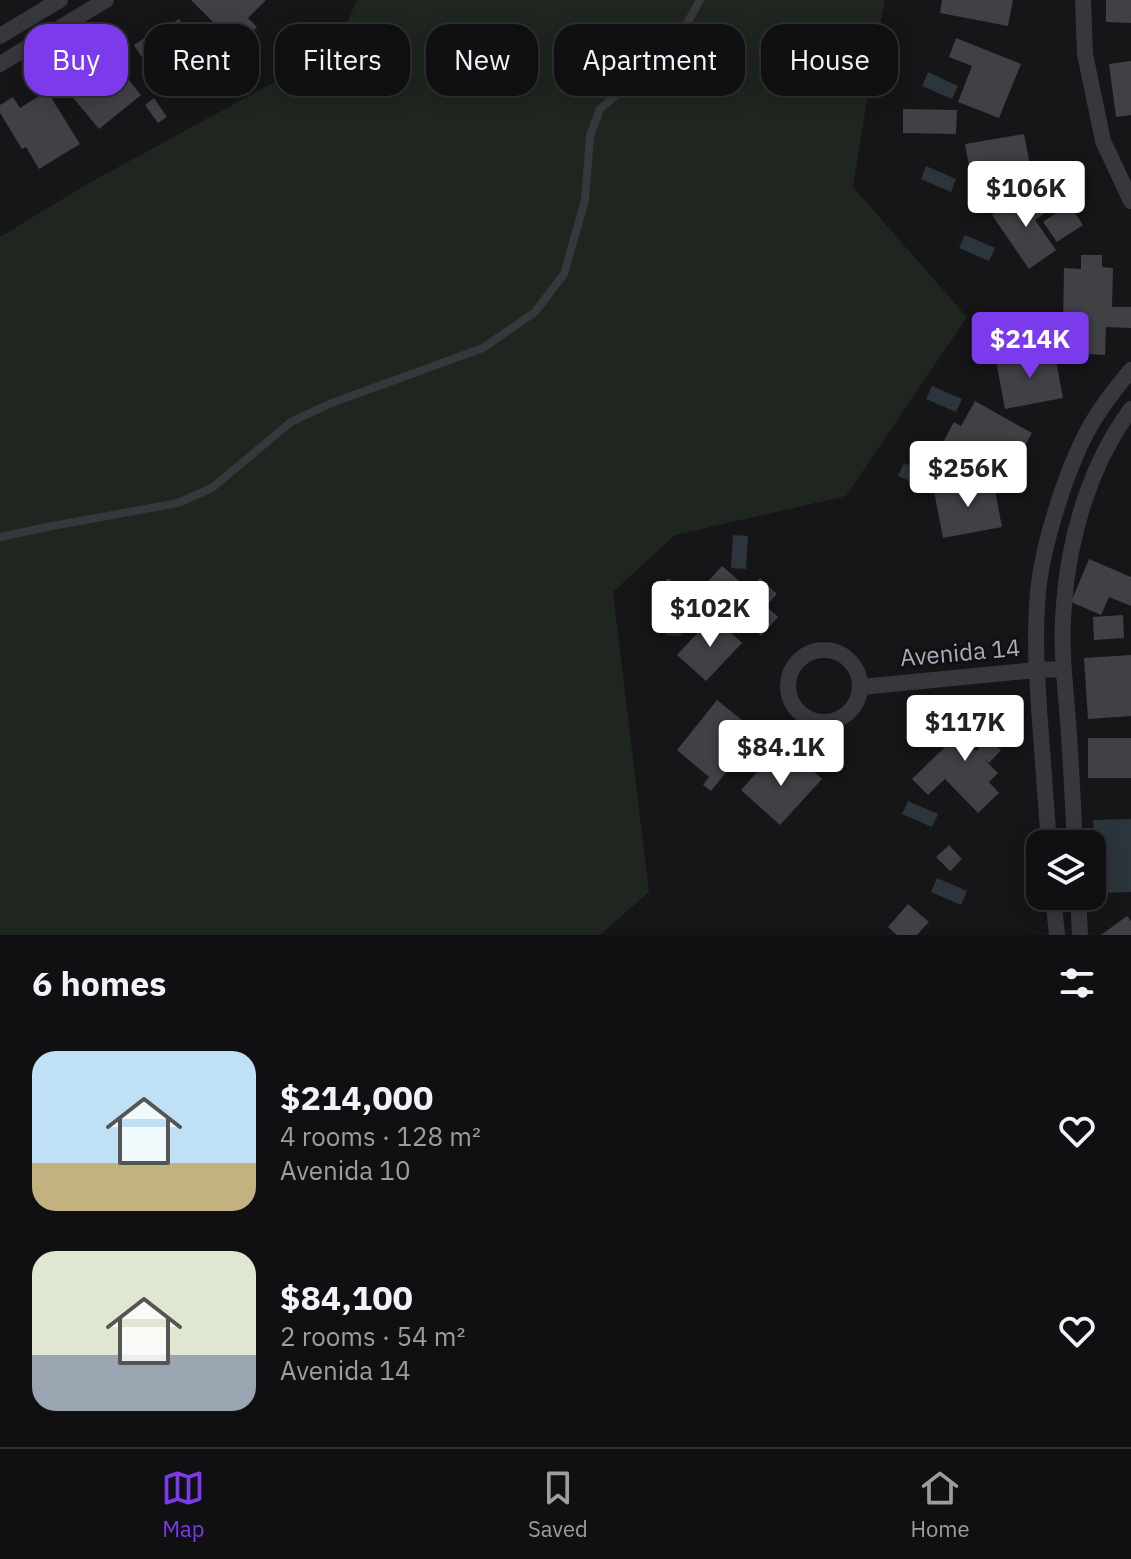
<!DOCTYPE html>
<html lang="en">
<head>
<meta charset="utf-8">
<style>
	body { margin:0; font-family:"IBM Plex Sans",sans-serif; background:#1e1e20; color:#f1f3f6; height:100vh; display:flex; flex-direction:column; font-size:30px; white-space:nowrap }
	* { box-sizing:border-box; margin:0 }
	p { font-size:26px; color:#9c9d9f }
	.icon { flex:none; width:44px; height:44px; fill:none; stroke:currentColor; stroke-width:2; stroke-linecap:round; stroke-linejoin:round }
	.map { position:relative; height:935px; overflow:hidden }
	.drawer { display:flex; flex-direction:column; background:#101012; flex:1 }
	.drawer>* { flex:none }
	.hud { position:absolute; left:24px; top:24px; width:1084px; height:72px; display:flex; gap:16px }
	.buttons { position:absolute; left:1026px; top:830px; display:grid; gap:16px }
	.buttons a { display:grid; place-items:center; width:80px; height:80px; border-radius:16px; background:#101012; box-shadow:0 4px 20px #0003,0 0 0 2px #303032; font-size:40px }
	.price { position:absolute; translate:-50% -68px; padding:0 18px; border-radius:8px; background:#fff; color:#222; font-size:26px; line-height:52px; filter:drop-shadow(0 2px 4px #0008) }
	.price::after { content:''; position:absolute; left:50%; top:48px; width:24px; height:18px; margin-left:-12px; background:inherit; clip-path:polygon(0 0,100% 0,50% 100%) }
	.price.current { background:#7c3aed; color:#fff }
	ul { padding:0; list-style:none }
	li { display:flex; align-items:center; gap:24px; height:200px; padding:0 32px }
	li span { display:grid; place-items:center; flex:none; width:224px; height:160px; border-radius:24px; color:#555 }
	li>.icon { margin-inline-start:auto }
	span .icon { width:96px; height:96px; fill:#fffc; stroke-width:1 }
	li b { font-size:34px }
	h2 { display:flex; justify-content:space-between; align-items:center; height:96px; padding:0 32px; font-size:34px }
	.chip { padding:0 28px; border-radius:24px; background:#101012; box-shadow:0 4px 20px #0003,0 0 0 2px #303032; font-size:28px; line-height:72px }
	.chip.current { background:#7c3aed; color:#fff }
	.menu { display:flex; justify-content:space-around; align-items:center; height:112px; border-top:2px solid #303032; background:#101012; font-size:22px; color:#9c9d9f }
	.menu a { display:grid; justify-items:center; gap:4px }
	.menu .current { color:#7c3aed }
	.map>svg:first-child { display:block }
</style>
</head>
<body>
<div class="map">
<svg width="1131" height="935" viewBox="0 0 1131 935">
	<rect width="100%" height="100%" fill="#161618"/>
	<path fill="#1e261f" d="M357,0H885L874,56L853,187L967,317L846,496L675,535L613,592L649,892L600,935H0V237L89,183L335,49Z"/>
	<path fill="#2c353c" d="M928,72L958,86L952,99L922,86Z
		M926,166L956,179L951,192L921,179Z
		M965,235L995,248L989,261L959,248Z
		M932,386L962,399L956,412L926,399Z
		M904,463L934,475L928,489L898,476Z
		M733,535L748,536L746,569L731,568Z
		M668,603L683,604L681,636L666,635Z
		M908,801L938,814L932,827L902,814Z
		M1131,819V892L1098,893L1093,820Z
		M937,878L967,891L961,905L931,892Z"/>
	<path fill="#404145" d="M191,0H266L248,18L257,27L238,47Z
		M942,0H1013L1008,26L940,13Z
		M1106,0H1131V23L1106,22Z
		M179,19L205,59L161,87L134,45L149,35L160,51L174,42L165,28Z
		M956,38L1021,64L999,118L958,102L972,66L949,57Z
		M92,44L102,57L107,53L141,95L99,129L61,83L75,72L68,64Z
		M1131,61V115L1116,117L1109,64Z
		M47,91L80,144L39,169L26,147L22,149L0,113V105L13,97L20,108Z
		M154,98L167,117L158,123L145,105Z
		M903,109L957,110L956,134L903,133Z
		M1024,134L1033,181L974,192L965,144Z
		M1045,194L1055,206L1035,220L1056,250L1029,269L992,215L1019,196L1026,207Z
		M1069,204L1083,225L1057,242L1043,222Z
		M1081,255H1102V267L1113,268L1112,307H1131V328L1106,327L1105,355L1071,353L1072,328L1063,327L1064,268L1081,269Z
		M1054,350L1063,398L1005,409L996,361Z
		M975,401L1032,433L1005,481L941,446L954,422L961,426Z
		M993,480L1002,527L943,538L934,491Z
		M1089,559L1131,577V606L1109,597L1101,615L1071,602Z
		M722,566L750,590L760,578L777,594L766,606L778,617L761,636L704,586Z
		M668,578L681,588L667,608L653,599Z
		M1123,615L1124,638L1094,640L1093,617Z
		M713,616L742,643L706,681L677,655Z
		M1131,655V716L1088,719L1084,658Z
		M717,700L758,733L711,791L703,785L709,777L677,750Z
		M982,710L1000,726L988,738L1001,750L989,763L982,757L998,773L989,782L999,793L978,813L945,779L928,795L912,779L948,744L941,737L956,721L979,745L974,749L976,751L983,743L966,727Z
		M1088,738H1131V778H1088Z
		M796,755L822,779L780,825L741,790L770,758L783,770Z
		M949,845L962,859L950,871L936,857Z
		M908,904L929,922L917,935H897L888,927Z
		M1127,916L1131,921V935H1101Z"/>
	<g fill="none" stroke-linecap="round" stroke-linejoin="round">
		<path stroke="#37383d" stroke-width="8" d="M0,537L47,527L178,503L212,488L291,422L329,404L483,348L535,312L564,274L585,200L590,136L600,109L662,57L680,36L700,0"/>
		<path stroke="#37383d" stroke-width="16" d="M1083,0L1085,54L1103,141L1131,201
			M0,36L60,0
			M0,64L106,0
			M788 686a36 36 0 1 1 72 0a36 36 0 1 1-72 0Z
			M861,687L1036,670L1064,669
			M1049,844C1046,803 1043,762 1040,722C1037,679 1034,636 1038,593C1042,546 1066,471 1088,430C1100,408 1115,389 1131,370
			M1075,844C1073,803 1071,762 1068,721C1065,683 1060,643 1064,604C1069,537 1090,464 1131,409
			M1053,896L1057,935
			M1078,896L1080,935"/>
	</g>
	<g text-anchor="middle" stroke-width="6" stroke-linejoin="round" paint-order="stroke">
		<g font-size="24" fill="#a8adb8" stroke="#111113">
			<text transform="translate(960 653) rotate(-5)" y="8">Avenida 14</text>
		</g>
	</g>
</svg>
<div class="buttons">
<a><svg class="icon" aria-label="layers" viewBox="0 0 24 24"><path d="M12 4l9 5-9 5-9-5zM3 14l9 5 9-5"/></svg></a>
</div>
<b class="price" style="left:1026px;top:229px">$106K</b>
<b class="price current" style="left:1030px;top:380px">$214K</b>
<b class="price" style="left:968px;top:509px">$256K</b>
<b class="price" style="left:710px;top:649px">$102K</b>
<b class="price" style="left:965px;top:763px">$117K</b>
<b class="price" style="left:781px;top:788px">$84.1K</b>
<div class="hud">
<a class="chip current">Buy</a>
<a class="chip">Rent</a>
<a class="chip">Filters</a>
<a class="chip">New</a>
<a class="chip">Apartment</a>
<a class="chip">House</a>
</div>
</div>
<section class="drawer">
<h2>6 homes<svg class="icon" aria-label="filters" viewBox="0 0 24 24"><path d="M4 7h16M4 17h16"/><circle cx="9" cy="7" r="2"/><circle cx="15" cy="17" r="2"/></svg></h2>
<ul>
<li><span style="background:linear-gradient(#bfe0f5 70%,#c2b280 0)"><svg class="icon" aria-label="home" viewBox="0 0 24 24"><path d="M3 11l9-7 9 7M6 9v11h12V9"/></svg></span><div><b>$214,000</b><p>4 rooms · 128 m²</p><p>Avenida 10</p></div><svg class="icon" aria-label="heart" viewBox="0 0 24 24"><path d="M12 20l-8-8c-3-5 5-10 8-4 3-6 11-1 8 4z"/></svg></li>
<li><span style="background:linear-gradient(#dfe7d0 65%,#9aa5b1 0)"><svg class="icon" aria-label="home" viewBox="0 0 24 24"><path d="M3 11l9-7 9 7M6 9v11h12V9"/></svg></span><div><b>$84,100</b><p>2 rooms · 54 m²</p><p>Avenida 14</p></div><svg class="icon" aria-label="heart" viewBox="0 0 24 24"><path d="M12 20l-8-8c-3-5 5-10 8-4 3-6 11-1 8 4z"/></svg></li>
</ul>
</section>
<nav class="menu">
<a class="current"><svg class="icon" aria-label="map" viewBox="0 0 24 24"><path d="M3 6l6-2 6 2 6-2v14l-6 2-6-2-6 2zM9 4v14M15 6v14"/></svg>Map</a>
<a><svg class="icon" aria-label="saved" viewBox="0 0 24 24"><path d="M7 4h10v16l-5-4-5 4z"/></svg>Saved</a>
<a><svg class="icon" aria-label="home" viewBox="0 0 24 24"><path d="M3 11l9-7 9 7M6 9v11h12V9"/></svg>Home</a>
</nav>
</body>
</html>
